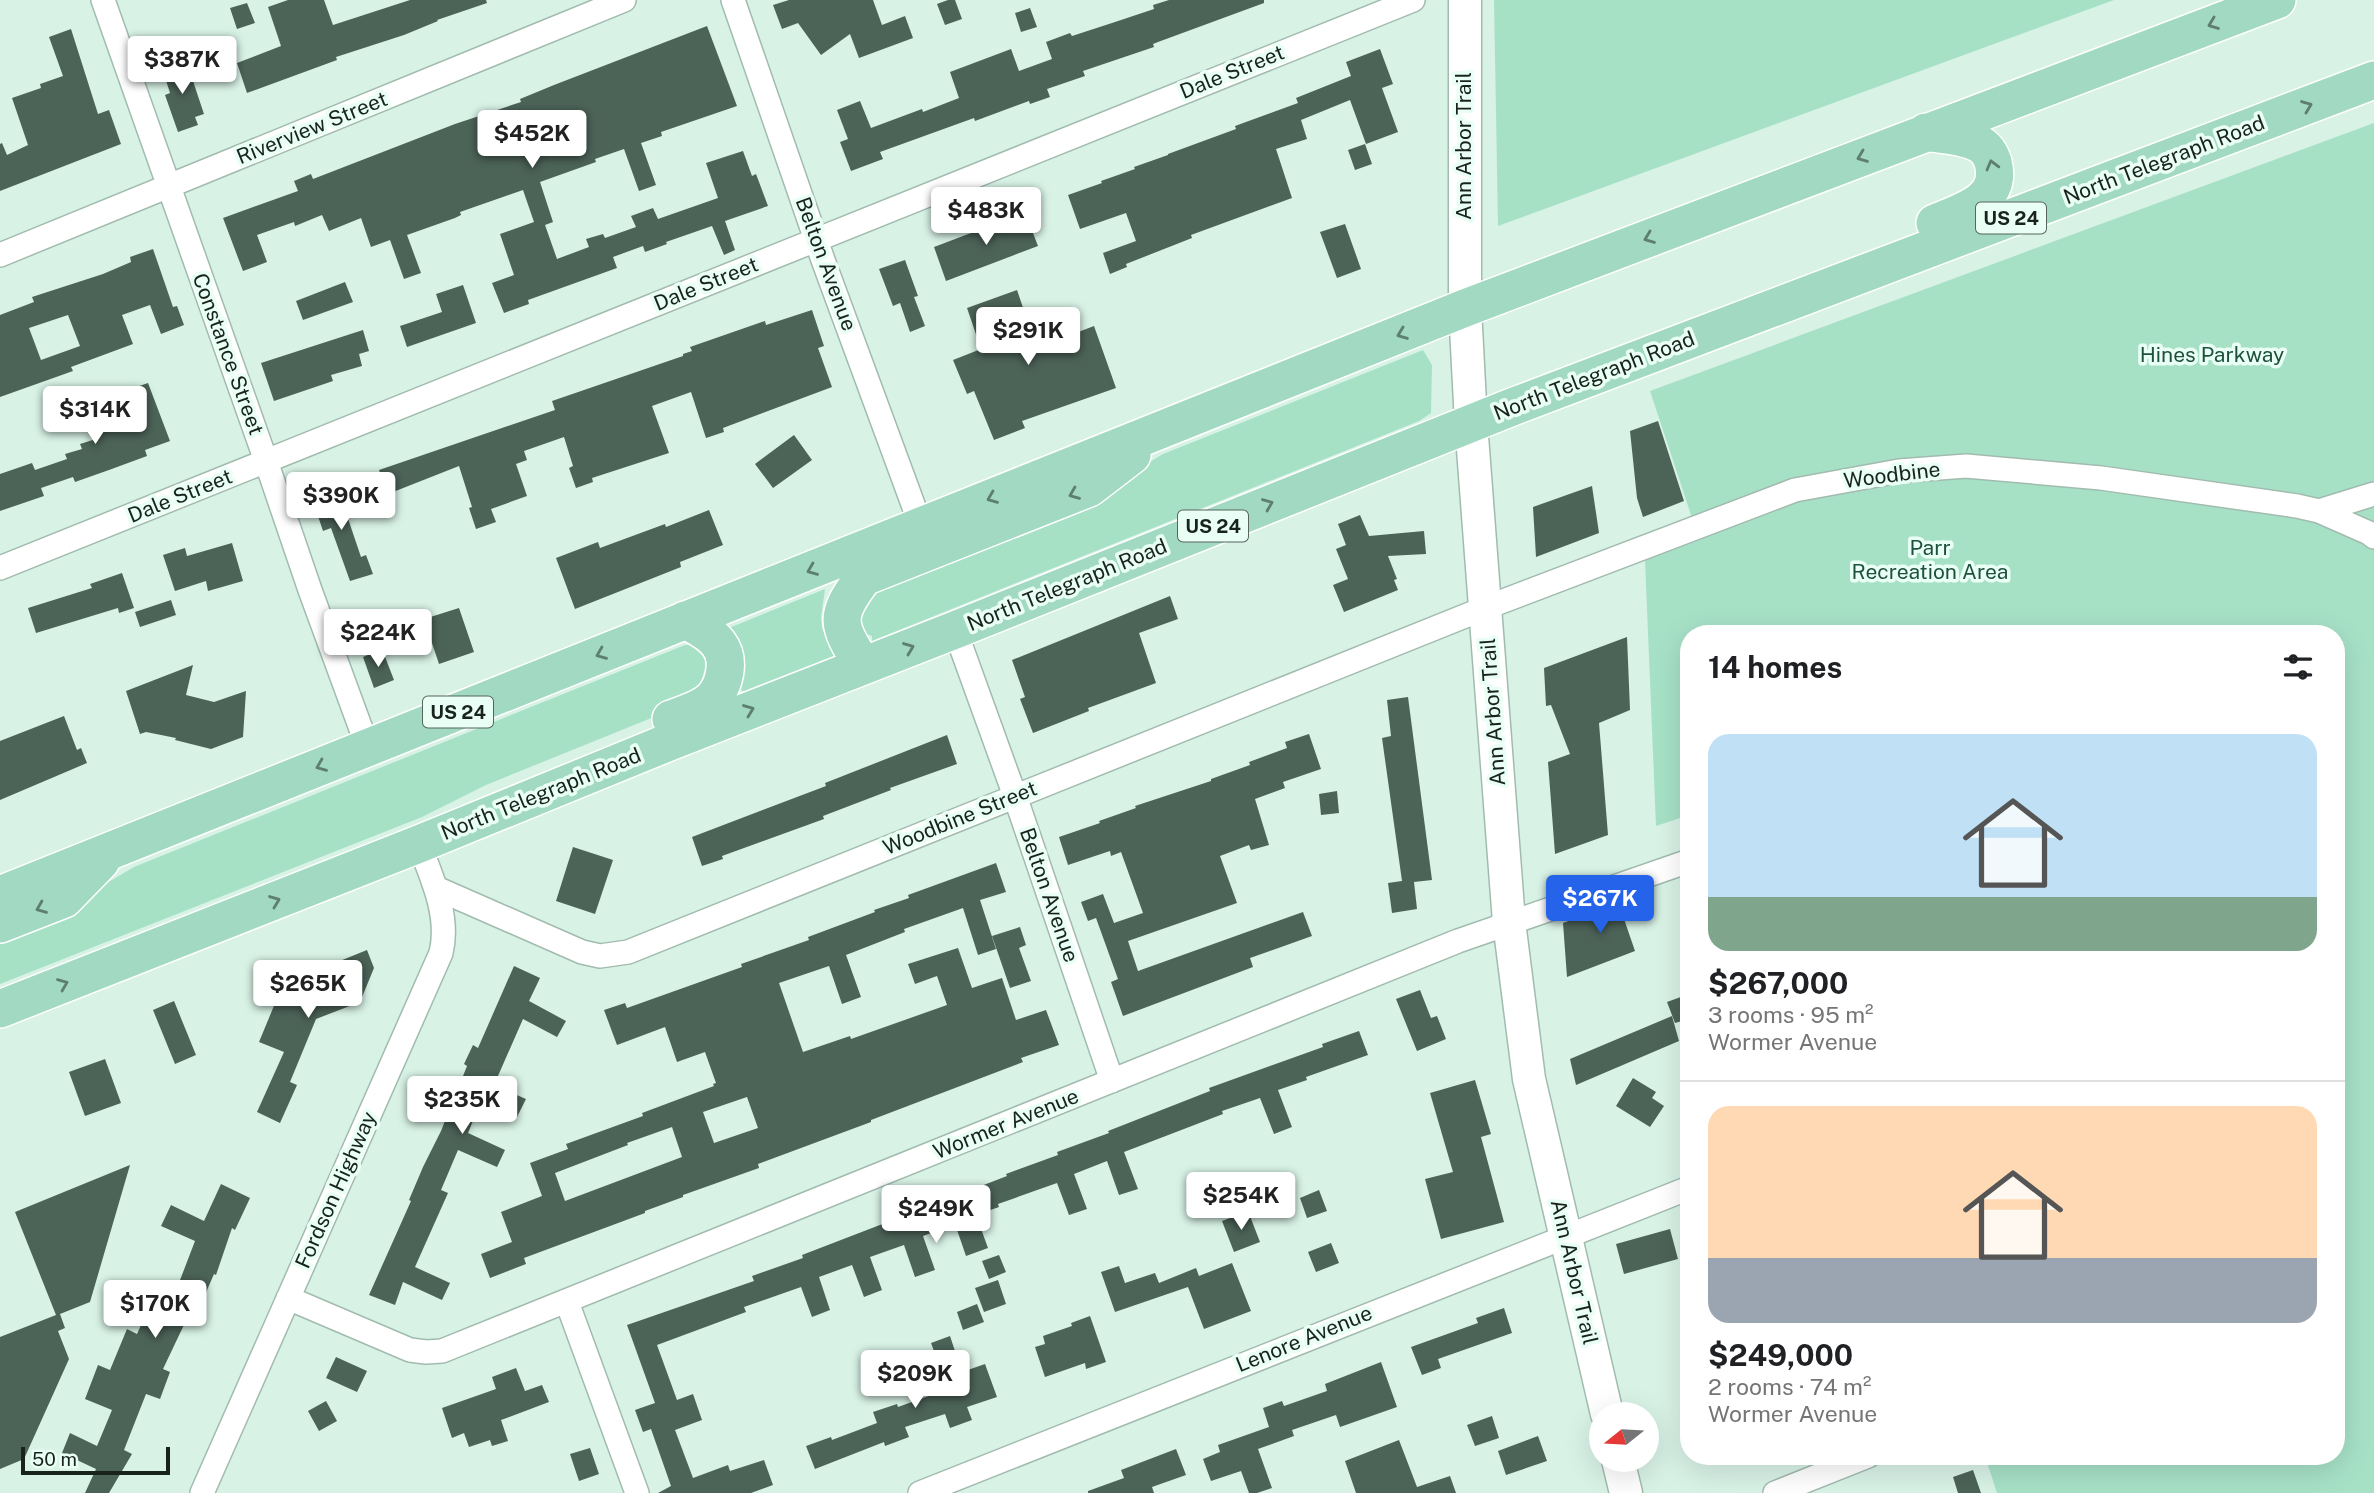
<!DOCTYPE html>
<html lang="en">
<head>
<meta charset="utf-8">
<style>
	body { margin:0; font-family:"Public Sans",sans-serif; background:#f2f2f2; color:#202124; height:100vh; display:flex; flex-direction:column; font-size:26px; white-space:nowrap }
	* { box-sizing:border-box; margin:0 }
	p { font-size:23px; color:#757577 }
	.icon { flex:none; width:38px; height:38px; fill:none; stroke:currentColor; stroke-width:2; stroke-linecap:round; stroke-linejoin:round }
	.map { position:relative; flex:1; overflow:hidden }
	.panel { position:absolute; left:1680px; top:625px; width:665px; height:840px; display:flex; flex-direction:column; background:#fff; border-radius:28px; box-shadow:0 7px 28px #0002 }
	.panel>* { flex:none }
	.needle { width:46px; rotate:252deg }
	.tools { position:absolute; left:1589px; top:1402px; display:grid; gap:14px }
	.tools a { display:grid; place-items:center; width:70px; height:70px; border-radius:50%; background:#fff; box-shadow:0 7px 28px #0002; font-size:35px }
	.scale { position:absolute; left:21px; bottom:18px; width:149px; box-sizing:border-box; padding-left:7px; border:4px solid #19231e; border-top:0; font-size:19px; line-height:24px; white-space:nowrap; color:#19231e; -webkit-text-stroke:5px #e9fef4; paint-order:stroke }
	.price { position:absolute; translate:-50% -60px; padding:0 16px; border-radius:7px; background:#fff; color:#222; font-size:23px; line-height:46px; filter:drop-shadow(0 2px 4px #0008) }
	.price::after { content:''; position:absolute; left:50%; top:42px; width:21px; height:16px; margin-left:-10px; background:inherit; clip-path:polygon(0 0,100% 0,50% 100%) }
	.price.on { background:#2563eb; color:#fff }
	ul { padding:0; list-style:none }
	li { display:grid; align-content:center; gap:14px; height:371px; padding:0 28px }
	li+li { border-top:2px solid #e0e0e0 }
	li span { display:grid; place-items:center; height:217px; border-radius:21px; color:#555 }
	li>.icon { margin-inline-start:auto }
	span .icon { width:126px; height:126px; fill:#fffc; stroke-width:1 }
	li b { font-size:30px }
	h2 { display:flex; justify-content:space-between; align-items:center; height:84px; padding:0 28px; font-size:30px }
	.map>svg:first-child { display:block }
</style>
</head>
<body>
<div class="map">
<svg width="2374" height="1493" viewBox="0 0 2374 1493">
	<rect width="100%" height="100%" fill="#d8f2e6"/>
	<path fill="#a6e1c6" d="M1494,0H2114L1498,226Z
		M2374,123V1493H1997L1985,1456H2336V634H1689V815L1656,826L1645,560L1699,539L1650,391Z
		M1423,350L1432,365L1431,413L1419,421L872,641V636L864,633L857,617L864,592L1103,490L1163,454Z
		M825,589L821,617L822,628L835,656L747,692L740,690L729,628Z
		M685,645C714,644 707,677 694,692C689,698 682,703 676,708L486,785L422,817L0,984V932L73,903L134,867Z"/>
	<path fill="#4c6358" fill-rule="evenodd" d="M288,0H324L333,25L410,0H486L487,3L437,20L438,21L404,35L336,57L337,60L247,93L237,63L281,46L268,7Z
		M789,0H873L882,25L905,16L913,38L859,58L850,34L821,55L798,23L782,29L773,5Z
		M948,0H955L962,19L945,25L937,4Z
		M1169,0H1264V3L1158,42L1153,44L1154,47L1083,71L1085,76L1047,89L1050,97L1030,104L1029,101L975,121L974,118L880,152L883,159L851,171L840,142L848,139L837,110L860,101L871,128L922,109L923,112L959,98L950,72L1011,49L1019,71L1052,59L1046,42L1070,33L1072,36L1112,23L1154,9L1153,5Z
		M247,3L255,23L237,29L230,8Z
		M1030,8L1037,27L1021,32L1015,13Z
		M707,26L737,106L661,132L662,136L641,143L656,185L639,191L624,149L595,159L596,162L540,182L553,222L545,225L557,259L589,247L586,239L603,234L605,238L636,227L631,216L653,208L658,219L718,198L706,163L743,151L752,176L756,174L768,206L725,221L735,250L724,255L712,226L666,242L667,244L645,252L643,246L613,257L617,268L528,300L529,304L504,313L492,283L514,275L500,234L534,222L523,190L460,212L461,215L455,218L407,235L421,273L404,279L390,240L371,247L361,218L329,231L322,215L295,226L294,222L257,235L267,262L243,271L223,218L298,191L294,181L311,174L313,179L455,124L521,102L520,99L554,85Z
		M71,29L98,114L109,110L121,144L0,191V144L2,143L7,155L28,145L12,98L41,88L40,84L63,76L49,37Z
		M1380,49L1393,84L1382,88L1398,132L1366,144L1350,100L1301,120L1307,139L1276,149L1292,198L1191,235L1192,238L1126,264L1127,267L1110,274L1103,253L1136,241L1126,213L1080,229L1068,195L1102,183L1101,181L1135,169L1134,167L1168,155V154L1236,129L1235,126L1298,103L1296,98L1351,76L1346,62Z
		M186,60L204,114L195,117L198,125L178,132L165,95L170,93L162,68Z
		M1365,144L1372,164L1355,170L1348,150Z
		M1021,214L1022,216L1026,215L1038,246L946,281L934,247Z
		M1345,224L1361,269L1337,278L1320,232Z
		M153,249L173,307L177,306L184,325L161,334L150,305L122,315L133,344L71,367L73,371L0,397V315L34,302L32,297L103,274L131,262L130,257ZM68,315L80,346L41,360L29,328Z
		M905,260L918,296L914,297L925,326L910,332L900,303L893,306L879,269Z
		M345,282L353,302L303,320L296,301Z
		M463,285L476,323L407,347L400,326L442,312L436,294Z
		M1017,290L1032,334L1043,331L1047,344L1094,326L1116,388L1022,421L1025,428L994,440L974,391L967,394L953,360L981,349L967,308Z
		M812,310L824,346L818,348L832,387L723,428L724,432L706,438L691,392L652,406L669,453L592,478L593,482L576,488L569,468L573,466L564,437L524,451L527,460L516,464L527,496L491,509L496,522L476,529L469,508L472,507L459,466L388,494L379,470L555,410L552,401L683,356V354L692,351L690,347L765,321L766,325Z
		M363,330L369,351L359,354L362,366L331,375L333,381L274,401L261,363Z
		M148,383L170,441L145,450L147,456L109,470L75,482L73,477L41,488L44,496L0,511V474L32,463L35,470L67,459L65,454L82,449L80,444L96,439L83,402L101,395L102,399Z
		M1658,421L1684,501L1643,517L1637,498L1630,431Z
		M794,435L812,460L773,488L755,464Z
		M337,486L361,557L366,555L373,574L350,581L331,528L323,531L311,495Z
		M1592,486L1599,533L1536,557L1533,507Z
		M709,510L723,545L680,562L681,567L575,609L556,558L598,542L600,548L665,524L666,527Z
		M1360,515L1369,536L1424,531L1426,554L1388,556L1397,579L1394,580L1398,590L1344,612L1333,585L1348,579L1336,549L1346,545L1338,524Z
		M232,543L243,581L208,591L206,581L175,591L163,555L185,548L187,556Z
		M122,573L134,608L119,613L118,608L36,633L28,608L92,588L90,584Z
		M1170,596L1178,619L1139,633L1156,683L1088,708L1089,711L1033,733L1020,699L1025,697L1012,660Z
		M171,600L176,615L140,627L135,612Z
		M459,608L474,652L439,664L424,619Z
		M1627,637L1630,710L1599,723L1608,835L1555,854L1548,762L1570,754L1551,705L1546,706L1544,668Z
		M382,649L394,680L374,688L363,657Z
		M193,665L186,695L214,702L246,691L243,737L211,749L175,740L176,738L146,732L140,734L126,691Z
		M1408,697L1432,880L1414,882L1417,909L1392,913L1388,883L1402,881L1382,738L1391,736L1387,700Z
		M64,716L77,750L81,748L87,763L0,800V741Z
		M1309,734L1321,769L1283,782L1285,788L1255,799L1269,845L1251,850L1249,845L1220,856L1237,903L1128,941L1138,971L1303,912L1312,936L1250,958L1253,967L1123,1016L1111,982L1118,979L1096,918L1088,921L1081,902L1103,894L1114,923L1143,913L1121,852L1111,856L1110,851L1068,865L1059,837L1100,823L1099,821L1136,808L1135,806L1211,781V779L1250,765L1249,762L1287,748L1285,742Z
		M947,735L957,764L890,788L891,790L823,816L824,819L722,856L723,859L702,866L692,837L826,786L825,783Z
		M1337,791L1339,813L1321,815L1319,794Z
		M573,847L613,860L595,914L556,901Z
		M996,863L1006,892L980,900L996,949L978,955L963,908L904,929L905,932L846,955L861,997L842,1004L829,966L779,983L803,1052L850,1036L851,1039L947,1005L937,976L915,984L908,964L958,948L972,988L1002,978L1016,1020L1046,1010L1059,1045L1021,1058L1023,1062L871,1120V1122L758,1164L759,1168L683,1195V1197L645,1211V1213L524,1258L526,1264L490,1278L481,1254L512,1242L501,1212L542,1196L530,1163L568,1149L566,1144L643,1116L642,1113L714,1086L713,1084L716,1083L705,1052L677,1062L665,1027L617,1045L604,1010L625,1003L627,1008L742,967L741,964L809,940L808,937L875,912L874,910L909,898L908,895ZM747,1097L758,1128L714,1143L703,1112ZM672,1127L682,1157L565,1201L555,1173L628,1145L627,1143Z
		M1648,892L1645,911L1624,919L1635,951L1567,977L1563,923Z
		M1020,927L1026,945L1019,948L1031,981L1010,988L992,936Z
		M367,950L374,968L360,1002L316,1019L290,1082L297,1085L280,1123L257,1112L284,1052L259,1042L283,984Z
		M514,966L540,978L529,1001L566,1021L557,1037L523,1019L494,1085L526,1099L517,1117L481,1101L468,1133L505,1150L497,1167L458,1150L441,1190L448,1193L415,1267L450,1283L442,1300L403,1282L395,1305L369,1295L411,1201L409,1200L423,1167L441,1131L467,1066L464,1064L473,1045L478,1048Z
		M1420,990L1431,1018L1437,1016L1446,1039L1417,1051L1396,999Z
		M1689,994V1019L1675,1023L1667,1002Z
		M174,1001L196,1055L175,1064L153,1010Z
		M1672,1016L1679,1041L1576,1085L1570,1059Z
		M1359,1031L1368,1055L1306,1077L1307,1080L1278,1090L1292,1127L1274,1134L1260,1098L1222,1111L1223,1114L1124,1152L1138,1189L1119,1195L1107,1161L1074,1174L1087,1209L1069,1215L1057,1183L998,1204L999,1207L976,1215L988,1248L966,1256L955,1224L923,1236L935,1270L915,1277L904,1245L870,1257L882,1290L864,1297L852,1265L819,1277L830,1310L812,1317L801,1287L744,1307L746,1312L657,1345L677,1400L693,1394L702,1420L675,1430L693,1478L728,1465L730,1471L764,1460L773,1485L751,1493H658L671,1486L651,1429L643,1432L635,1410L655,1403L627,1325L754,1281L752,1276L803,1258L802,1255L1007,1176L1006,1174L1058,1155L1057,1152L1109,1133L1108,1131L1210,1091L1209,1088L1323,1047L1322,1044Z
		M105,1059L121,1103L85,1116L69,1072Z
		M1633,1078L1656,1092L1652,1098L1664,1106L1650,1127L1616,1106Z
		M1475,1080L1491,1134L1481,1137L1504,1222L1441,1239L1425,1179L1453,1172L1430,1093Z
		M130,1165L90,1302L60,1314L65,1328L58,1331L69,1359L24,1459L0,1469V1337L56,1315L15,1212Z
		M221,1184L250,1198L235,1230L232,1228L216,1275L214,1274L198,1311L192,1308L163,1369L170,1372L160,1399L146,1394L124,1450L132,1454L109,1493H85L96,1469L62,1453L70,1433L97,1446L112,1410L85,1399L98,1365L110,1370L127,1329L137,1334L155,1294L172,1301L195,1241L161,1226L171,1205L204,1221Z
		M1319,1190L1327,1211L1307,1218L1300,1198Z
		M1248,1211L1260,1242L1234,1252L1222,1221Z
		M1670,1229L1678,1259L1624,1274L1616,1244Z
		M1331,1243L1339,1263L1316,1272L1308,1252Z
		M999,1255L1006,1272L989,1279L982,1261Z
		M1232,1263L1251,1311L1204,1329L1188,1287L1115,1312L1101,1272L1119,1266L1125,1283L1155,1273L1159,1283L1196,1268L1199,1276Z
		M998,1280L1006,1304L984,1312L975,1288Z
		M977,1304L984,1322L963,1330L957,1312Z
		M1504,1308L1512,1333L1438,1359L1441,1368L1422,1375L1411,1347L1478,1323L1476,1318Z
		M1090,1316L1106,1362L1086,1369L1085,1363L1045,1377L1035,1347L1045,1344L1043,1336L1072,1326L1071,1323Z
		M950,1336L962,1372L985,1364L997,1397L967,1407L972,1420L950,1428L945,1414L905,1427L909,1437L885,1446L884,1442L815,1469L806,1446L831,1437L832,1440L877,1423L873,1412L897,1404L898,1407L948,1389L931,1343Z
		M336,1357L367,1371L357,1392L326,1378Z
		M1381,1362L1397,1407L1340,1427L1336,1415L1292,1430L1294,1436L1258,1449L1272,1488L1257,1493H1249L1241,1471L1211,1481L1203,1459L1220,1452L1218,1445L1269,1427L1263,1408L1282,1401L1284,1406L1327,1391L1325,1384Z
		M516,1368L525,1391L542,1385L549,1402L501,1420L508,1441L492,1446L490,1440L469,1447L464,1433L452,1438L442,1408L496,1389L492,1377Z
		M326,1401L337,1421L319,1431L308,1411Z
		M1492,1416L1499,1438L1475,1446L1467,1425Z
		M1538,1436L1547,1461L1506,1475L1498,1451Z
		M1399,1440L1417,1487L1450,1476L1456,1493H1356L1345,1461Z
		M590,1448L599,1474L579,1481L570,1454Z
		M1176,1449L1186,1475L1152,1487L1154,1493H1088V1491L1124,1478L1121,1470Z
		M1973,1470L1981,1493H1958L1953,1477Z"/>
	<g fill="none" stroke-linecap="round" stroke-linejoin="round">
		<g stroke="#a2bbaf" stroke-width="26">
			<path id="street" d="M103,0L266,461L310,590L368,748
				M733,0L823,260L921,526
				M0,255L624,0
				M2319,511L2374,494
				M0,568L1413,0
				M955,630L1015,796L1112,1081
				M436,888L582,952L600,956L628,952L1485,608L1795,490L1899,471L1966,466L2101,478L2297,506L2319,511L2369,533L2374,537
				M288,1298L410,1350L426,1352L442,1351L1458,941L1689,861
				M567,1302L637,1493
				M202,1493L441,953C450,916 432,878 419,844
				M920,1493L1689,1188
				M1775,1493L1868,1456"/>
		</g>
		<g stroke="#a2bbaf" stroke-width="35">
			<path id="secondary" d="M1465,0V308L1471,423L1509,922L1529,1079L1607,1414
				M1618,1460L1626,1493"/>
		</g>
		<g stroke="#fff" stroke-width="40">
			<path id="primary" d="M1926,132C1941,135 1962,135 1975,142C1984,145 1990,153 1993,162C2003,201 1963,211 1935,223
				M863,666C837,624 833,617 864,577L1089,488L1132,455
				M671,719C682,715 696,711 706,704C714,699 719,691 722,683C734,648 713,634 685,620
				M0,895L1465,308L2277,0
				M0,924L64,899L101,861
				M0,1009L419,844L674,740L955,630L1512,407L2374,80"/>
		</g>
		<use href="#street" stroke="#fff" stroke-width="23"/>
		<use href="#secondary" stroke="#fff" stroke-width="32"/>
		<use href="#primary" stroke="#a1d9c2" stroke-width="37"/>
	</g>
	<defs><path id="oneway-chevron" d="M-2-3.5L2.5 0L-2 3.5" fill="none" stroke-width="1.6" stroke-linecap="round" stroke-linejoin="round" transform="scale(1.75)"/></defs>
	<g stroke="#5d7e70">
		<use href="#oneway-chevron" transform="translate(2213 24) rotate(159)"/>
		<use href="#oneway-chevron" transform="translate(2307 106) rotate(-21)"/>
		<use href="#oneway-chevron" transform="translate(1862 157) rotate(159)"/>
		<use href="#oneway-chevron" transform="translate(1992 165) rotate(-105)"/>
		<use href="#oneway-chevron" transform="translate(1649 238) rotate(159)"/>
		<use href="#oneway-chevron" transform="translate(1402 334) rotate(159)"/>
		<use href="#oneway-chevron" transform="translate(1074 494) rotate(158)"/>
		<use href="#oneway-chevron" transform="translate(992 498) rotate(158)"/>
		<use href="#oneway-chevron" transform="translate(1268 504) rotate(-22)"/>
		<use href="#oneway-chevron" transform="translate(812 570) rotate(158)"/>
		<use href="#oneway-chevron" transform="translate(909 648) rotate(-21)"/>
		<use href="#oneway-chevron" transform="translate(601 654) rotate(158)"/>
		<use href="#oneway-chevron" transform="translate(749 710) rotate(-21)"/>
		<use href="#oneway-chevron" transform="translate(321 766) rotate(158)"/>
		<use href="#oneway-chevron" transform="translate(275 901) rotate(-21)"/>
		<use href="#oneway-chevron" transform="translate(41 908) rotate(158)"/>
		<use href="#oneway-chevron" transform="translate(63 984) rotate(-22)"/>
	</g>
	<g text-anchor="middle" stroke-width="7" stroke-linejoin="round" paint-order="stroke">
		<g fill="#e9fef4" stroke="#57655e" stroke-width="2">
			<rect x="1976" y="202.5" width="70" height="31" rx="5"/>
			<rect x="1178" y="510.5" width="70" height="31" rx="5"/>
			<rect x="423" y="696.5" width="70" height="31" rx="5"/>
		</g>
		<g font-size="19" font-weight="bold" fill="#19231e">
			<text x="2011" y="225">US 24</text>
			<text x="1213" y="533">US 24</text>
			<text x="458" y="719">US 24</text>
		</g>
		<g font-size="21" fill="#19231e" stroke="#e9fef4">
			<text transform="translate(1232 72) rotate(-22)" y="7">Dale Street</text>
			<text transform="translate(312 128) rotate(-22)" y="7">Riverview Street</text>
			<text transform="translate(1464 146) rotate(-90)" y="7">Ann Arbor Trail</text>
			<text transform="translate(2164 160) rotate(-21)" y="7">North Telegraph Road</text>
			<text transform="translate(826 264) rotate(70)" y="7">Belton Avenue</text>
			<text transform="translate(706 284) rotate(-22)" y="7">Dale Street</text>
			<text transform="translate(228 354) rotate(70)" y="7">Constance Street</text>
			<text transform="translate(1594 376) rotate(-21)" y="7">North Telegraph Road</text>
			<text transform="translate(1892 475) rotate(-7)" y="7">Woodbine</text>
			<text transform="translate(180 496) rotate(-22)" y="7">Dale Street</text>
			<text transform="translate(1067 585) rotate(-22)" y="7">North Telegraph Road</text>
			<text transform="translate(1493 712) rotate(-94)" y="7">Ann Arbor Trail</text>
			<text transform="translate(541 794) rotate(-22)" y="7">North Telegraph Road</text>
			<text transform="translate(960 818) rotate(-22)" y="7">Woodbine Street</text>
			<text transform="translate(1049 895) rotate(71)" y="7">Belton Avenue</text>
			<text transform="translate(1006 1124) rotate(-22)" y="7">Wormer Avenue</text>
			<text transform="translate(336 1190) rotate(-66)" y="7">Fordson Highway</text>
			<text transform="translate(1574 1272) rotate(77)" y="7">Ann Arbor Trail</text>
			<text transform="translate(1304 1339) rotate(-22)" y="7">Lenore Avenue</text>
		</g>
		<g font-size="21" fill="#1e513d" stroke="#e9fef4">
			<text x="2212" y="362">Hines Parkway</text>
			<text x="1930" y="555">Parr<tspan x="1930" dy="24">Recreation Area</tspan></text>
		</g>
	</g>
</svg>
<div class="tools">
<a><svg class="needle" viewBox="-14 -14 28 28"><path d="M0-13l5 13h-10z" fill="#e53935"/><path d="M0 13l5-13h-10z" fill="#757577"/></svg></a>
</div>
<div class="scale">50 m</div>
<b class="price" style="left:182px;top:96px">$387K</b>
<b class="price" style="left:532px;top:170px">$452K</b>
<b class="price" style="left:986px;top:247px">$483K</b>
<b class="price" style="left:1028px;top:367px">$291K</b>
<b class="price" style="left:95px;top:446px">$314K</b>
<b class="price" style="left:341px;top:532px">$390K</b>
<b class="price" style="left:378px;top:669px">$224K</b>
<b class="price on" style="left:1600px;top:935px">$267K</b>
<b class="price" style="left:308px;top:1020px">$265K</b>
<b class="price" style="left:462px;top:1136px">$235K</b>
<b class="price" style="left:1241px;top:1232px">$254K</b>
<b class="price" style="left:936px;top:1245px">$249K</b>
<b class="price" style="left:155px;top:1340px">$170K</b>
<b class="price" style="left:915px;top:1410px">$209K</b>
<section class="panel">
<h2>14 homes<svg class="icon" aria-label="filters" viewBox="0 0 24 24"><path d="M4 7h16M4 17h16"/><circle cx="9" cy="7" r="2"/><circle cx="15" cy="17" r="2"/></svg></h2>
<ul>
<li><span style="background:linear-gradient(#bfe0f5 75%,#7fa58c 0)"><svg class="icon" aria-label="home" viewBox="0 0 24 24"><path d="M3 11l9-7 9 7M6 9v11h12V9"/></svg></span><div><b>$267,000</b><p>3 rooms · 95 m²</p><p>Wormer Avenue</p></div></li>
<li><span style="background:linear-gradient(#ffd9b3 70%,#9aa5b1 0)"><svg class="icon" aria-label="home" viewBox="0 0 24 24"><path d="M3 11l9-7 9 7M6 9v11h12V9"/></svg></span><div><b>$249,000</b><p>2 rooms · 74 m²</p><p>Wormer Avenue</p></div></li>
</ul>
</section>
</div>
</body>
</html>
